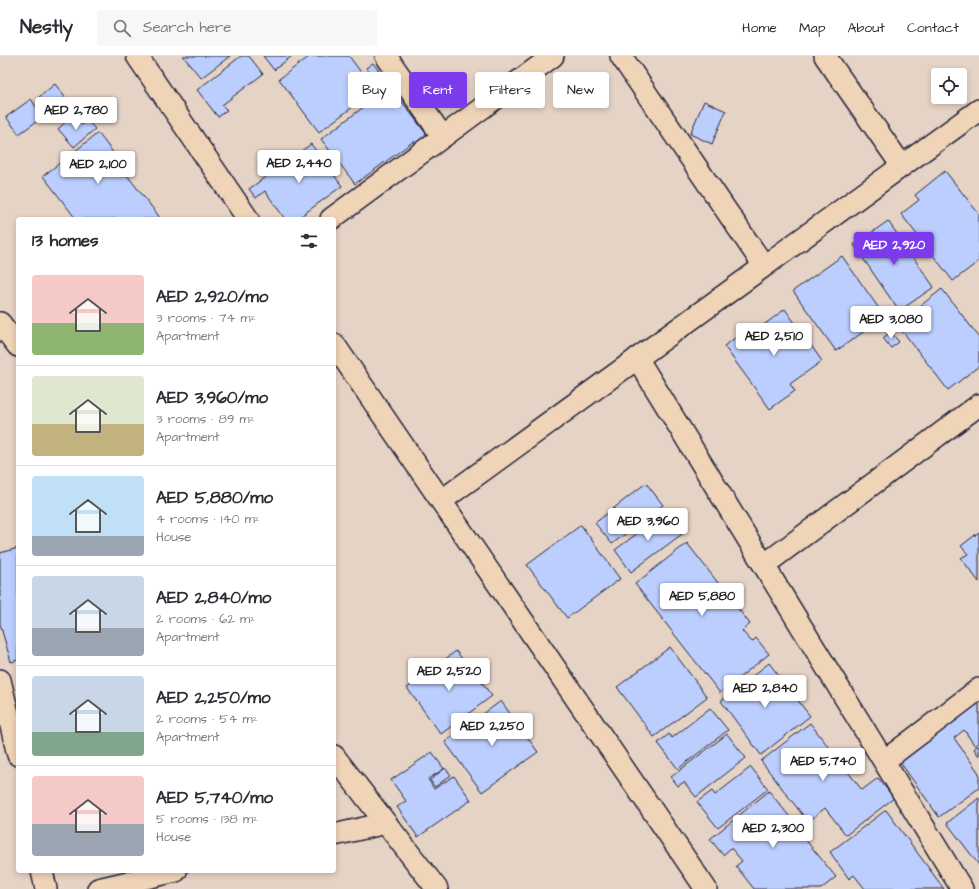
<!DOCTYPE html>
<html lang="en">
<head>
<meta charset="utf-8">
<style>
	body { margin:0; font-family:"Architects Daughter",sans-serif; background:#f7f7f7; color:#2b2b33; height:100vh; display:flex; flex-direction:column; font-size:15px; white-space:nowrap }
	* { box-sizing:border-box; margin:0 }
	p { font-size:13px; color:#7c7c81 }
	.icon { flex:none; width:22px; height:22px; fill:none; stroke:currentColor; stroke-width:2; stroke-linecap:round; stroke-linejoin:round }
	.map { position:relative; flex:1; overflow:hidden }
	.sheet { position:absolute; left:16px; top:161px; width:320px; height:656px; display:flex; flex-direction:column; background:#fff; border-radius:4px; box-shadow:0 2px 6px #0003 }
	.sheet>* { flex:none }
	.hud { position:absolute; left:348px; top:16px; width:380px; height:36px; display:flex; gap:8px }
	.fabs { position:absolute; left:931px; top:12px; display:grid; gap:8px }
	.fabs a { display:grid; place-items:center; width:36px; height:36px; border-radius:4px; background:#fff; box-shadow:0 2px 6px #0003; font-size:20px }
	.price { position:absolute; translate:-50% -34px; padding:0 9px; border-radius:4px; background:#fff; color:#222; font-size:13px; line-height:26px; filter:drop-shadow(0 1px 2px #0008) }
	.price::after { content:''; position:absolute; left:50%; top:24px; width:12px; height:9px; margin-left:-6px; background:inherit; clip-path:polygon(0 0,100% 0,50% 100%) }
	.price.current { background:#7c3aed; color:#fff }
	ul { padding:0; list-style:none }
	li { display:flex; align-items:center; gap:12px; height:100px; padding:0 16px }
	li+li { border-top:1px solid #e1e1e2 }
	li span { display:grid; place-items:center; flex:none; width:112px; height:80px; border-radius:4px; color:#555 }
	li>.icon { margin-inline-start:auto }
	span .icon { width:48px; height:48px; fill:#fffc; stroke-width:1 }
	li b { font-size:17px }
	h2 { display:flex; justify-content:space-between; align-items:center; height:48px; padding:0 16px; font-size:17px }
	.pill { padding:0 14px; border-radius:4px; background:#fff; box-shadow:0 2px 6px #0003; font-size:14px; line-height:36px }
	.pill.current { background:#7c3aed; color:#fff }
	header { display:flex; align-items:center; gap:24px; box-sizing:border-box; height:56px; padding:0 20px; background:#fff; border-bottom:1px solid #e1e1e2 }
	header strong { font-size:19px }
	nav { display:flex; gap:22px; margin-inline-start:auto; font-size:14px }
	.search { width:280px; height:36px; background:#f7f7f7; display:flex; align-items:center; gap:10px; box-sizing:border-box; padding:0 14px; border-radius:4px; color:#7c7c81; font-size:15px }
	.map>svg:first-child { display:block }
</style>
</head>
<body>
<header>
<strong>Nestly</strong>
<div class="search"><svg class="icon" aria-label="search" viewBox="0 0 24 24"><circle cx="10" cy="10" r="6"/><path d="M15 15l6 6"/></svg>Search here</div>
<nav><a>Home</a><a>Map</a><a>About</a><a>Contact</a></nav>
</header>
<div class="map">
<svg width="979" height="833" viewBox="0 0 979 833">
	<rect width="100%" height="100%" fill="#e5d3c5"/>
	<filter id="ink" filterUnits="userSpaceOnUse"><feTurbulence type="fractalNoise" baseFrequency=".025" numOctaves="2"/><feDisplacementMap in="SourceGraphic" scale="8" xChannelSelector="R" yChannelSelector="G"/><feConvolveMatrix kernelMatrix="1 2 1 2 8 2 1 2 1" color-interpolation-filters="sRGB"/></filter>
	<g filter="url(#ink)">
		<path fill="#bbcefe" stroke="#22223b" d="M183,0H230L201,22Z
			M241,0H249L263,18L222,49L227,54L218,61L197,34Z
			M263,0H292L274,14Z
			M310,0H349L371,30L377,25L366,12L373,7L430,83L418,91L414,85L355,128L321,83L373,44L369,39L319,76L279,23Z
			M55,28L73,52L56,65L38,42Z
			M31,43L43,61L19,78L6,61Z
			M704,45L726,55L712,88L690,78Z
			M73,59L81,69L87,64L95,73L74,91L58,73Z
			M98,77L125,112L123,114L161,163H76L43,120Z
			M311,88L342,130L297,163H285L265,135L256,142L249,133Z
			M945,115L979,158V205L953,225L901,158L919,144L915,139Z
			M888,165L934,231L899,255L854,189Z
			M842,200L885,261L836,295L793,235Z
			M942,233L979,281V310L948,334L897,268Z
			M785,253L822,305L790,328L795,335L770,353L724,290L749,272L753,277Z
			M891,276L899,286L891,292L883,282Z
			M646,427L663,449L612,488L595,467Z
			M666,456L682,478L631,516L615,494Z
			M581,469L620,523L567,562L527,509Z
			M979,476V526L961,502L968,498L961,490Z
			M687,487L750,568L742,575L752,586L756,582L769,598L720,637L635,528Z
			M18,492V604L11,606L0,568V497Z
			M670,591L707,641L654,681L617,631Z
			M456,595L467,609L468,608L492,640L441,678L407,632Z
			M769,607L810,660L761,699L721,645Z
			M979,642V687L975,690L964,674L954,682L979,717V732L939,761L893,696Z
			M501,645L538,696L482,736L445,686Z
			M710,652L728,674L678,713L658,687L669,678L672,682Z
			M810,667L862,734L878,722L894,742L846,779L825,752L808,766L761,705Z
			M727,678L746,702L696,741L684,726L678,730L671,721Z
			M979,689V700L974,693Z
			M432,696L444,713L428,723L434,733L454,720L471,744L418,781L397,751L406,745L391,724Z
			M751,711L768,733L718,772L697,746L712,735L715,739Z
			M445,712L451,719L435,731L430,724Z
			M769,735L793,765L791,766L836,821L821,833H754L736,810L742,805L731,792L723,799L710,783Z
			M979,742V809L947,767Z
			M886,754L944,833H865L854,819L849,823L830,796Z"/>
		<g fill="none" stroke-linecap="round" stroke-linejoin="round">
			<g stroke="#22223b" stroke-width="24">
				<path id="minor" d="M137,0L248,163
					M386,0L443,81
					M621,0L764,210
					M825,0L902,110
					M331,163L553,0
					M0,267L18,290
					M334,288L706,833
					M637,302L962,833
					M441,445L979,54
					M764,509L979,349
					M0,624L18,699
					M334,700L437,833
					M884,705L979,633
					M334,779L386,767
					M42,815L46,833
					M98,833L176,815"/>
			</g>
			<use href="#minor" stroke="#f0d4b7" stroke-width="21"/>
		</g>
	</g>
</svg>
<div class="fabs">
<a><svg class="icon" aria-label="locate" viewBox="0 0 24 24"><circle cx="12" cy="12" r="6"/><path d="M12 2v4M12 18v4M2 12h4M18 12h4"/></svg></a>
</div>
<b class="price" style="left:76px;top:75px">AED 2,780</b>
<b class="price" style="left:299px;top:128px">AED 2,440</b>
<b class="price" style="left:98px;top:129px">AED 2,100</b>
<b class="price current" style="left:894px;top:210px">AED 2,920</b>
<b class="price" style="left:891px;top:284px">AED 3,080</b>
<b class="price" style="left:774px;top:301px">AED 2,510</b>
<b class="price" style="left:648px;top:486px">AED 3,960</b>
<b class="price" style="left:702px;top:561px">AED 5,880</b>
<b class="price" style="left:449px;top:636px">AED 2,520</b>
<b class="price" style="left:765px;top:653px">AED 2,840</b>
<b class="price" style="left:492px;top:691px">AED 2,250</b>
<b class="price" style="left:823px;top:726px">AED 5,740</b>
<b class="price" style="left:773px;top:793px">AED 2,300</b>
<div class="hud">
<a class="pill">Buy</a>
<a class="pill current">Rent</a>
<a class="pill">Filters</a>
<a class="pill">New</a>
</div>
<section class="sheet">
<h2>13 homes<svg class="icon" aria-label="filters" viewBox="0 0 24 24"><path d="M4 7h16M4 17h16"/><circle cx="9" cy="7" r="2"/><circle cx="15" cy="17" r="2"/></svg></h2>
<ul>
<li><span style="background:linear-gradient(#f6c9c9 60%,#8fb573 0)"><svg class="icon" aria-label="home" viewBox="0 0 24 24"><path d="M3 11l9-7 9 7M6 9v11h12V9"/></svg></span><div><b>AED 2,920/mo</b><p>3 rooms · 74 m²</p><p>Apartment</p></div></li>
<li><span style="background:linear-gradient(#dfe7d0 60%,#c2b280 0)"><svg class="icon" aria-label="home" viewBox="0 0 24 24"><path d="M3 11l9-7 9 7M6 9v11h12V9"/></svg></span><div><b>AED 3,960/mo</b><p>3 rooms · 89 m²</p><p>Apartment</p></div></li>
<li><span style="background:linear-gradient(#bfe0f5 75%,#9aa5b1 0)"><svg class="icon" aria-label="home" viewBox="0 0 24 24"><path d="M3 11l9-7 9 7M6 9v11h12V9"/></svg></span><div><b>AED 5,880/mo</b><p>4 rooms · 140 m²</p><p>House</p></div></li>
<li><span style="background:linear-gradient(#c9d6e8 65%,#9aa5b1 0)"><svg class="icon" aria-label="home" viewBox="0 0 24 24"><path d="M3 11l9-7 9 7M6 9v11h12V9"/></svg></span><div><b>AED 2,840/mo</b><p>2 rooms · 62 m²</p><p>Apartment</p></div></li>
<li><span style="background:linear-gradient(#c9d6e8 70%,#7fa58c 0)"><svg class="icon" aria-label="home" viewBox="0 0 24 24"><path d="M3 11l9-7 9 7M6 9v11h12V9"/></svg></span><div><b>AED 2,250/mo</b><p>2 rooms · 54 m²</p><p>Apartment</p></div></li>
<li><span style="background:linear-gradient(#f6c9c9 60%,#9aa5b1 0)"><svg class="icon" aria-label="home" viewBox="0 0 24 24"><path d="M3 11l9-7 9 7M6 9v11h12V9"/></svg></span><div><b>AED 5,740/mo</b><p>5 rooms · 138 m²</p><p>House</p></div></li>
</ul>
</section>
</div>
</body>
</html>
